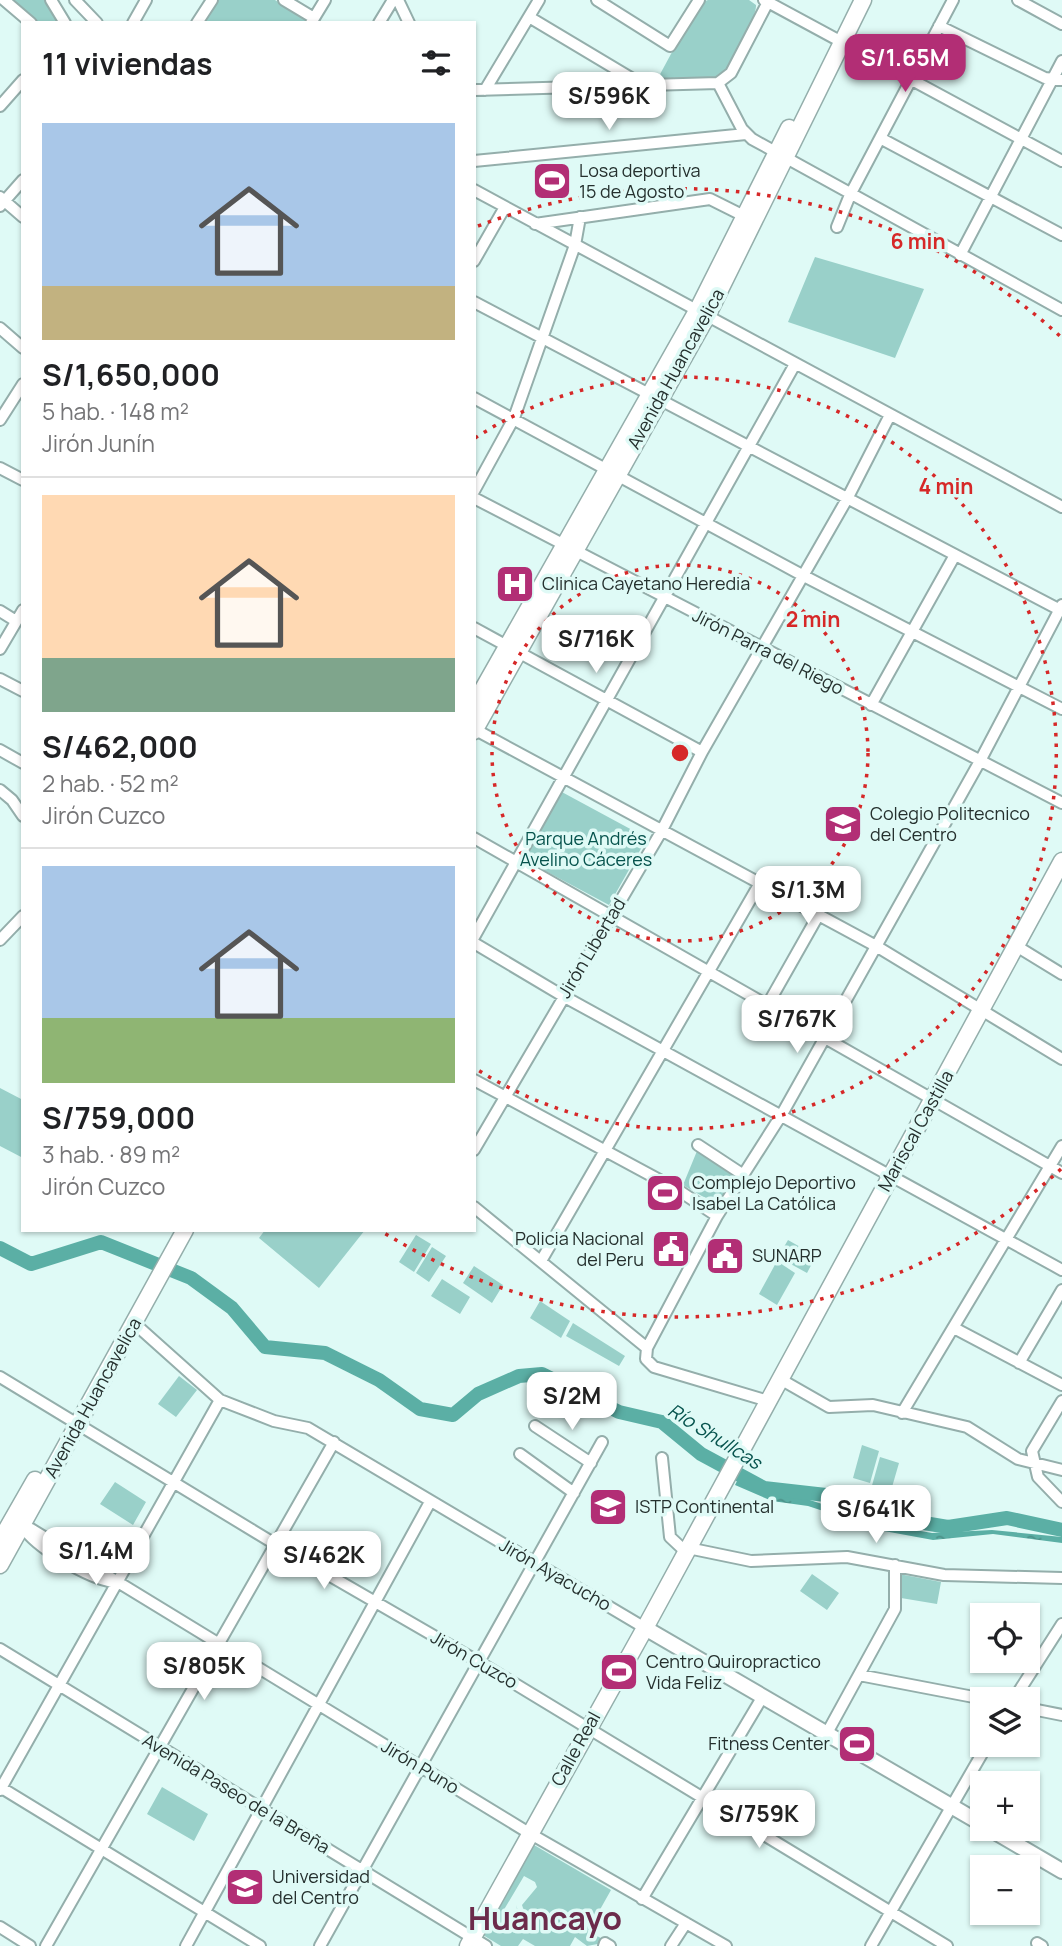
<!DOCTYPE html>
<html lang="es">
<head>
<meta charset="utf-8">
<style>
	body { margin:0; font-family:Manrope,sans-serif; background:#f6f6f6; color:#202124; height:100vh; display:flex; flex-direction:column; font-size:26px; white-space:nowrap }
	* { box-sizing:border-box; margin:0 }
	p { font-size:23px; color:#757577 }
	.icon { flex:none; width:38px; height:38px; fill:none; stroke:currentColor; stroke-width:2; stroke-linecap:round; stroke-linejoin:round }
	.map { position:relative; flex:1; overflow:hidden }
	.sheet { position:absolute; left:21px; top:21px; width:455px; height:1211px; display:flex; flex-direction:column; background:#fff; border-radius:0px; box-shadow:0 2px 5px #0004 }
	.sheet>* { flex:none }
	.tools { position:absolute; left:970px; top:1603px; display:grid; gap:14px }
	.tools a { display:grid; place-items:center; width:70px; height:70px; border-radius:0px; background:#fff; box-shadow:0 2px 5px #0004; font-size:35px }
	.price { position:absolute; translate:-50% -60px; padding:0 16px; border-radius:14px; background:#fff; color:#222; font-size:23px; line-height:46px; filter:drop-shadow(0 2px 4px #0008) }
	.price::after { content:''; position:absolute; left:50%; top:42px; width:21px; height:16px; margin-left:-10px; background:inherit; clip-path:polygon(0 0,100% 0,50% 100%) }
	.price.current { background:#b22e75; color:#fff }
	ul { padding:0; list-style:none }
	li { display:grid; align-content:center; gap:14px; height:371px; padding:0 21px }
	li+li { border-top:2px solid #e0e0e0 }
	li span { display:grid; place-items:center; height:217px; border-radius:0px; color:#555 }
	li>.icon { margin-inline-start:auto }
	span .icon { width:126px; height:126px; fill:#fffc; stroke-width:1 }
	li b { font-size:30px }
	h2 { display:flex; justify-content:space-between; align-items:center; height:84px; padding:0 21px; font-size:30px }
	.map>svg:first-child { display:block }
</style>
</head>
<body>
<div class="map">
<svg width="1062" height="1946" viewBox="0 0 1062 1946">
	<defs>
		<pattern id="water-ripples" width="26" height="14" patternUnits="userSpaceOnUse" patternTransform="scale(1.75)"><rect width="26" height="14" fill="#5bafa5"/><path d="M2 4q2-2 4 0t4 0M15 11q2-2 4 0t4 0" fill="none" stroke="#4b8f87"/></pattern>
	</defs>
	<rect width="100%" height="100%" fill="#dffaf6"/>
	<path fill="#99d0c9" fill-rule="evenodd" d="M12,0H46L60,23H38Z
		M217,0H275L306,20L304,23H202Z
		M708,0H749L756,5C757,17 729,73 719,77C708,81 669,81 658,78L698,4Z
		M569,168L570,192L535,195L534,170Z
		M815,257L924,289L895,358L788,322Z
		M560,791L647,838L609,905L523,859Z
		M0,1088L23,1100V1158L0,1146Z
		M697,1151L733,1176L719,1206L683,1185Z
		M265,1230H365L319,1288L259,1238Z
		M416,1235L431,1244L414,1272L399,1262Z
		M788,1240L816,1256L807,1273L778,1257Z
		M432,1247L446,1256L429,1282L416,1273Z
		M777,1261L795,1273L777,1305L759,1294Z
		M474,1266L503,1285L492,1303L463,1283Z
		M442,1279L470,1297L460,1314L431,1296Z
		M540,1301L570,1321L561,1338L530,1318Z
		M573,1323L625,1356L619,1366L566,1336Z
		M179,1376L197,1390L176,1417L158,1404Z
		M862,1445L879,1451L870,1483L853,1478Z
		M880,1457L899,1463L890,1494L871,1489Z
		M115,1482L146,1502L133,1525L100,1504Z
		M812,1574L839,1593L827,1610L800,1591Z
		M899,1574L941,1582L937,1604L895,1597Z
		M162,1787L208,1814L194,1841L147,1814Z
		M534,1845L611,1890L588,1931L608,1942L587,1946L575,1937L570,1946H535L523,1939L518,1946H501L483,1935ZM524,1876L535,1882L537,1887L522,1905L524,1911L520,1917L516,1905L519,1917L515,1919L502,1913Z"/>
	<path fill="url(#water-ripples)" d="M739,1477L887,1525L932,1533L992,1530L1062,1537V1543L993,1534L933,1540L884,1531L808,1506L772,1501L735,1485Z"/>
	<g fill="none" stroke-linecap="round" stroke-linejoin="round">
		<path stroke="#5bafa5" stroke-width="14" d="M0,1248L31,1264L101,1242L191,1278L232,1308L265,1347L325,1353L379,1380L420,1409L453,1415L478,1394L519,1376L542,1374L619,1412L662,1422L701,1454L764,1488L826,1495L906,1520L948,1527L1007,1518L1062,1530"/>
		<g stroke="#94aeab" stroke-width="14">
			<path id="minor" d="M4,0L31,23
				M51,0L65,23
				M75,0L97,23
				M284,0L314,18
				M398,0L409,23
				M597,0L670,46L699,0
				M764,0L1062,161
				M1018,0L1062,24
				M529,17L631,78
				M133,23L146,0
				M197,23L212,0
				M311,23L325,0
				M379,23L393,0
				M939,26L1045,78L1062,80
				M718,83L742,129L752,139L1062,310
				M474,90L718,83L731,73L769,0
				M485,90L539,0
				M0,106L23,80
				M880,138L1062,235
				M474,161L746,134
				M474,190L1062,507
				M0,197L23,217
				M0,206L23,180
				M535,224L710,199L744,216
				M837,227L850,195L953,0
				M960,255L1062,61
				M474,261L505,207
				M474,302L1062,611
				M0,328L23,348
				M474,398L802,575L1062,709
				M0,420L23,384
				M0,468L23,480
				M474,491L514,418L575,245L580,217
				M474,498L1062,803
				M0,611L16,621
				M474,628L702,752
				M0,649L23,610
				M0,679L23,691
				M871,705L955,555
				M474,729L876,946L1062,1059
				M0,750L23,763
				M0,790L12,800L23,816
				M474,838L1062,1173
				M474,937L795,364
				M0,940L23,916
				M474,943L563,996L1062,1270
				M1018,947L1062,974
				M768,1004L819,914
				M474,1080L678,1190L717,1216
				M698,1145L742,1174
				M474,1150L661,832L702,752L847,499L890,415
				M474,1207L647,1348
				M541,1261L760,883
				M135,1324L220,1400L274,1421L308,1428L645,1628
				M954,1328L1062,1385
				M1019,1363L1062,1290
				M0,1377L275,1544L479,1662L947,1946
				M780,1379L829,1407L873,1405L967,1427L1018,1459L1062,1470
				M768,1401L654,1367L646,1359L647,1348L717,1216L782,1114L980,761L1062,605
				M1062,1401L1032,1451L1038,1477L1062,1502
				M902,1413L1062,1146
				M535,1426L591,1463
				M520,1454L574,1493
				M662,1458L670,1537L686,1552
				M22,1526L31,1529L529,1833L726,1946
				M22,1526C36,1548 88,1578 113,1582
				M688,1548L751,1561L847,1557L944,1575L1062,1578
				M0,1649L486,1946
				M859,1675L984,1699
				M1014,1699L1062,1624
				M1027,1708L1062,1715
				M827,1733L895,1609V1565
				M0,1787L260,1946
				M0,1790L220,1400
				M642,1899L763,1696
				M0,1927L30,1946
				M1037,1943L1042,1946
				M46,1946L334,1442
				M186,1946L430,1502
				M320,1946L602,1442
				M604,1946L605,1943L610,1946
				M671,1946L686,1923
				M871,1946L987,1745"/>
		</g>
		<g stroke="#94aeab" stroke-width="18">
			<path id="major" d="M645,1628L982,1824
				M990,1829L1062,1871"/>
		</g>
		<g stroke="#94aeab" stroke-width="19">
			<path id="highway" d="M474,705L697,311L789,128
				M474,731L707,316L863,0
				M0,1541L35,1480
				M0,1565L185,1230
				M468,1946L645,1628L1062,861"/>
		</g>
		<use href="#minor" stroke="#fff" stroke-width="10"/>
		<use href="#major" stroke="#fff" stroke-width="14"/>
		<use href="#highway" stroke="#fff" stroke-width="16"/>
	</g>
	<g fill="none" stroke="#d62828" stroke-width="3.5" stroke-dasharray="3.5 7">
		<circle cx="680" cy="753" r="188"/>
		<path d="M475 438A376 376 0 1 1 475 1068"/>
		<path d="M1061 1169A564 564 0 0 1 381 1231M478 226A564 564 0 0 1 1061 337"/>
	</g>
	<defs>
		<g id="stadium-square" transform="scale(2.0125)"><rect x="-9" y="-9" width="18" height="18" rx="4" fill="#b22e75" stroke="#dffaf6"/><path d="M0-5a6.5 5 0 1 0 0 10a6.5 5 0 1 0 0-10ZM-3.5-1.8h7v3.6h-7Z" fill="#fff"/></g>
		<g id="hospital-square" transform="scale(2.0125)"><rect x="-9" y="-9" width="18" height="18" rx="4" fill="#b22e75" stroke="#dffaf6"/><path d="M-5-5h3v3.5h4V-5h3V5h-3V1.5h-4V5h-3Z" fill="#fff"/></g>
		<g id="university-square" transform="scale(2.0125)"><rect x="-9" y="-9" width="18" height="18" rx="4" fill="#b22e75" stroke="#dffaf6"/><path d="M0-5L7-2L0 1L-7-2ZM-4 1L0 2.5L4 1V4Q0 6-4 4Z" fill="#fff"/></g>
		<g id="civic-square" transform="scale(2.0125)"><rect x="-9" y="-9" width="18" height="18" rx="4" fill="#b22e75" stroke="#dffaf6"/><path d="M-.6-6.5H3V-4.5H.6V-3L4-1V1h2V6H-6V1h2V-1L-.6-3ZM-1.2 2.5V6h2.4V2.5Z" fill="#fff"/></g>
	</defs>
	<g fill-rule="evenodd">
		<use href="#stadium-square" x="552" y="181"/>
		<use href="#hospital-square" x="515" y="584"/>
		<use href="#university-square" x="843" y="824"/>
		<use href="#stadium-square" x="665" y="1193"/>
		<use href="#civic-square" x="671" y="1249"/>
		<use href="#civic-square" x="725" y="1256"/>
		<use href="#university-square" x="608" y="1507"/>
		<use href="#stadium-square" x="619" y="1672"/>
		<use href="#stadium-square" x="857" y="1744"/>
		<use href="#university-square" x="245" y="1887"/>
	</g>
	<g text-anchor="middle" stroke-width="7" stroke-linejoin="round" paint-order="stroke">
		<g font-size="18" fill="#25302e" stroke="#dffaf6" text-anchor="start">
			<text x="579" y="177">Losa deportiva<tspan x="579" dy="21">15 de Agosto</tspan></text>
			<text x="542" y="590">Clinica Cayetano Heredia</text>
			<text x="870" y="820">Colegio Politecnico<tspan x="870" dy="21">del Centro</tspan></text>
			<text x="692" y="1189">Complejo Deportivo<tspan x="692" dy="21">Isabel La Católica</tspan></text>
			<text x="644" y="1245" text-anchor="end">Policia Nacional<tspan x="644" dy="21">del Peru</tspan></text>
			<text x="752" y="1262">SUNARP</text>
			<text x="635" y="1513">ISTP Continental</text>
			<text x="646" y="1668">Centro Quiropractico<tspan x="646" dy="21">Vida Feliz</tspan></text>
			<text x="830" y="1750" text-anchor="end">Fitness Center</text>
			<text x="272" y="1883">Universidad<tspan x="272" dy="21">del Centro</tspan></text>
		</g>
		<g font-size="18" fill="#25302e" stroke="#dffaf6">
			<text transform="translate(676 369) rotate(-61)" y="6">Avenida Huancavelica</text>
			<text transform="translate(768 652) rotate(27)" y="6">Jirón Parra del Riego</text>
			<text transform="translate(592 948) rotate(-59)" y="6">Jirón Libertad</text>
			<text transform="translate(916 1131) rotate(-61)" y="6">Mariscal Castilla</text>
			<text transform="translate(93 1398) rotate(-61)" y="6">Avenida Huancavelica</text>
			<text transform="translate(555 1575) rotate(30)" y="6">Jirón Ayacucho</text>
			<text transform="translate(474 1660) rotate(30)" y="6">Jirón Cuzco</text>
			<text transform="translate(576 1749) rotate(-61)" y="6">Calle Real</text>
			<text transform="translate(420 1767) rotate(31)" y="6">Jirón Puno</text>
			<text transform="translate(236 1794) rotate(31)" y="6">Avenida Paseo de la Breña</text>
		</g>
		<g font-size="18" fill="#06534d" stroke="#dffaf6">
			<text x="586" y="845">Parque Andrés<tspan x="586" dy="21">Avelino Cáceres</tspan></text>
		</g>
		<g font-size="19" font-style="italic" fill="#07544e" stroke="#dffaf6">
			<text transform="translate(715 1436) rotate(32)" y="7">Río Shullcas</text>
		</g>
		<g font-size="32" font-weight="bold" fill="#6c2b4b" stroke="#dffaf6">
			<text x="545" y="1930">Huancayo</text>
		</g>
	</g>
	<circle cx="680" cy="753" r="10" fill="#d62828" stroke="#dffaf6" stroke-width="3.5"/>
	<g font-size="21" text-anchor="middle" font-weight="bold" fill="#d62828" stroke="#dffaf6" stroke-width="7" stroke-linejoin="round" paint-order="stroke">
		<text x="918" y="249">6 min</text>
		<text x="946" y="494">4 min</text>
		<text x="813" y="627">2 min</text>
	</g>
</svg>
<div class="tools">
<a><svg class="icon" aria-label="locate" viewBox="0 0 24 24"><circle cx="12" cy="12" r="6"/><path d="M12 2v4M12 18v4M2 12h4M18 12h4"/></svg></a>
<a><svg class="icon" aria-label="layers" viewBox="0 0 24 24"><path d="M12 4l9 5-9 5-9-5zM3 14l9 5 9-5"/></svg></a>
<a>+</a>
<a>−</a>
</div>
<b class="price current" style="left:905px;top:94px">S/1.65M</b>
<b class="price" style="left:609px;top:132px">S/596K</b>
<b class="price" style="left:596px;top:675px">S/716K</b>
<b class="price" style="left:808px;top:926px">S/1.3M</b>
<b class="price" style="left:797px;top:1055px">S/767K</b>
<b class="price" style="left:572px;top:1432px">S/2M</b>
<b class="price" style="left:876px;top:1545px">S/641K</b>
<b class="price" style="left:96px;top:1587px">S/1.4M</b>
<b class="price" style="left:324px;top:1591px">S/462K</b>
<b class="price" style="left:204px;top:1702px">S/805K</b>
<b class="price" style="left:759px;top:1850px">S/759K</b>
<section class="sheet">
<h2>11 viviendas<svg class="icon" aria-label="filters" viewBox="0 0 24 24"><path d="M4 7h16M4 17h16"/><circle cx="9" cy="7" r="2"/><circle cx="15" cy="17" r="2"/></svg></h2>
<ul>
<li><span style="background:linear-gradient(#a9c7e8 75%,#c2b280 0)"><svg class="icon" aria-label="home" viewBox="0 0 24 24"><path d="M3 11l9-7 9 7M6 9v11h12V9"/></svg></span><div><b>S/1,650,000</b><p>5 hab. · 148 m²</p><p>Jirón Junín</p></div></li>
<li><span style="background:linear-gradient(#ffd9b3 75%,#7fa58c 0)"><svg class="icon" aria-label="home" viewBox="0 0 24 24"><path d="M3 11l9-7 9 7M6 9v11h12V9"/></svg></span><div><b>S/462,000</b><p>2 hab. · 52 m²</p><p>Jirón Cuzco</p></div></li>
<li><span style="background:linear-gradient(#a9c7e8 70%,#8fb573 0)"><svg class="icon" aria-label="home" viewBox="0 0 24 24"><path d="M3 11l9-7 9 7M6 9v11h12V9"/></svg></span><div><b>S/759,000</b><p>3 hab. · 89 m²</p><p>Jirón Cuzco</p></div></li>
</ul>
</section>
</div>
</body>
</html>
